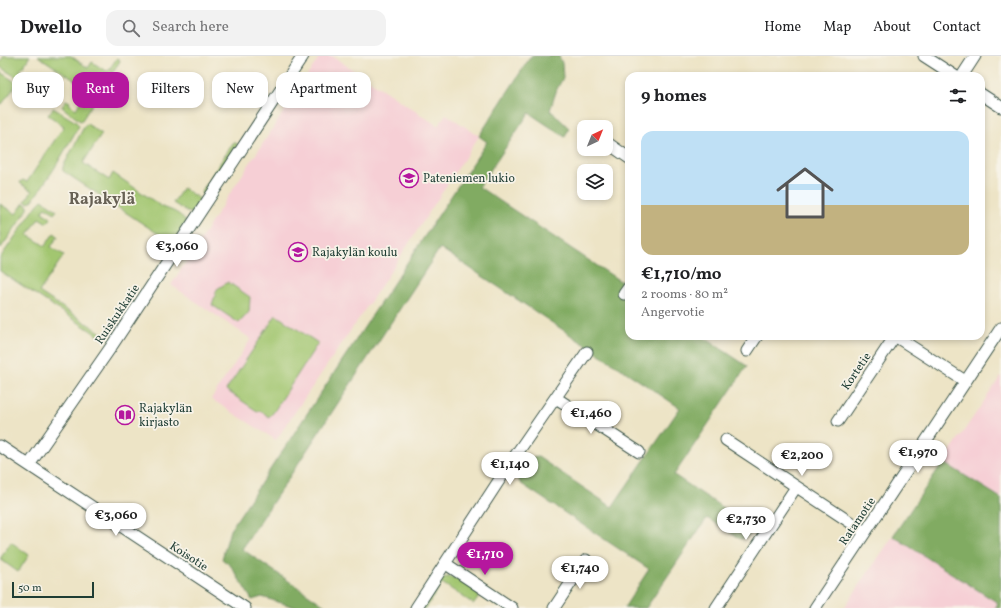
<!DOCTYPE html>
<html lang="en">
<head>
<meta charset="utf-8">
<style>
	body { margin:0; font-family:Vollkorn,serif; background:#f2f2f2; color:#202124; height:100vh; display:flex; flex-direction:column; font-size:15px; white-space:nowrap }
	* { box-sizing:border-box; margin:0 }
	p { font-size:13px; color:#757577 }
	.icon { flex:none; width:22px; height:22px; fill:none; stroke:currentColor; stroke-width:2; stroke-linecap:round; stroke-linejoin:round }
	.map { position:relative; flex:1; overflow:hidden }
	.drawer { position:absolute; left:625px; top:16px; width:360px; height:268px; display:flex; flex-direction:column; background:#fff; border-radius:12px; box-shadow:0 2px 6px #0003 }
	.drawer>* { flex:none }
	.guide { position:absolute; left:12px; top:16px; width:380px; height:36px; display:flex; gap:8px }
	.needle { width:26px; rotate:43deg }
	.controls { position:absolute; left:577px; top:64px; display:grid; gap:8px }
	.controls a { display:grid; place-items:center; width:36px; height:36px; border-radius:8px; background:#fff; box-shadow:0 2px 6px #0003; font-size:20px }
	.scale { position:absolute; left:12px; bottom:10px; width:82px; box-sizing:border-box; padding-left:4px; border:2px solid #1f3d34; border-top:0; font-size:11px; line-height:14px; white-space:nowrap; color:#1f3d34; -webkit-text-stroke:3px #f7f3e8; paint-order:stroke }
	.price { position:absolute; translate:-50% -34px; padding:0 9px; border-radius:14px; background:#fff; color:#222; font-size:13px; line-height:26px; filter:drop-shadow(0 1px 2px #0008) }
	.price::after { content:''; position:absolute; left:50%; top:24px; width:12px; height:9px; margin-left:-6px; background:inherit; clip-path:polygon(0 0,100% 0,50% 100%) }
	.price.selected { background:#b5179e; color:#fff }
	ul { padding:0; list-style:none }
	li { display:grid; align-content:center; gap:8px; height:212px; padding:0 16px }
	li+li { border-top:1px solid #e0e0e0 }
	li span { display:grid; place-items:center; height:124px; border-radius:12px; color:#555 }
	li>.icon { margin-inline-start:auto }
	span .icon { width:72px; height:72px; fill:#fffc; stroke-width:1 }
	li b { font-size:17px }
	h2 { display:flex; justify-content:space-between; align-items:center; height:48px; padding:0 16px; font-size:17px }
	.pill { padding:0 14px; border-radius:12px; background:#fff; box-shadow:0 2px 6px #0003; font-size:14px; line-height:36px }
	.pill.selected { background:#b5179e; color:#fff }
	header { display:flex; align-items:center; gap:24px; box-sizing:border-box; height:56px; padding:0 20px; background:#fff; border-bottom:1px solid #e0e0e0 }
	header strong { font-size:19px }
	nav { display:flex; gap:22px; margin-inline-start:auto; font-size:14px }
	.search { width:280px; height:36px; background:#f2f2f2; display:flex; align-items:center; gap:10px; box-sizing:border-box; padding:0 14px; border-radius:12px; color:#757577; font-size:15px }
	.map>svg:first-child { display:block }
</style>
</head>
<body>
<header>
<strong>Dwello</strong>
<div class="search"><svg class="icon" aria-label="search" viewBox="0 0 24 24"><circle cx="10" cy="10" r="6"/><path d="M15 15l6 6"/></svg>Search here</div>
<nav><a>Home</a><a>Map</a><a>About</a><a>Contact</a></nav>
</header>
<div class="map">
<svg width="1001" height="552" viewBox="0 0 1001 552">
	<rect width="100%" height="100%" fill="#f7f3e8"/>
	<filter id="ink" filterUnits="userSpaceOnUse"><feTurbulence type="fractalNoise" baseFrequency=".025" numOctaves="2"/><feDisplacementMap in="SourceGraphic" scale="8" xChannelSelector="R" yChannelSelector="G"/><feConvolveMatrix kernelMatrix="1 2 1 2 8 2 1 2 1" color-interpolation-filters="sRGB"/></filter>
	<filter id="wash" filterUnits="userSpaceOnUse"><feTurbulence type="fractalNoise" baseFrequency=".012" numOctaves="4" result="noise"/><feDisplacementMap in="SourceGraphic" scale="16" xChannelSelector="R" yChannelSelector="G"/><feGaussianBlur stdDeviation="0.9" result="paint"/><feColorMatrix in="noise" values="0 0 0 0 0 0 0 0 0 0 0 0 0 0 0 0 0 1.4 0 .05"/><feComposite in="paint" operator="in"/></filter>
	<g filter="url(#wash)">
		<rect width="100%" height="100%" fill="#ede4c6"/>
		<path fill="#f6cfd5" d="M320,0H332L438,70L446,58L479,80L379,233L276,384L211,343L251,283L171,229L231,136Z
			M1001,320V442L943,406Z
			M893,480L998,547L995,552H844Z"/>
		<path fill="#a2c670" stroke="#608252" d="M4,0H30L20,15L23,17H26L21,24L0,11V6Z
			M38,0H71L88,12L92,6L106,15H108L117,2L119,3L120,5L82,64L80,65L62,51L66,44L70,46L69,48L76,53L88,33Z
			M0,16L17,27V28L2,48L0,47Z
			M53,52L76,66L79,70L54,113L33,144L29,147L25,145L32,135L21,128L20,126L23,124L27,126L64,70L48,59Z
			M87,68L102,78L83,107L109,124L113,117L164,152C171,153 183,159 186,166L185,168L173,186L169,185L63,115V111L85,69Z
			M235,86L238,89L205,138L203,139L201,137L203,133L233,87Z
			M183,132L201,144L192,157L187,156L173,147Z
			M42,144L57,154L55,157L45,151L42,156L51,162L47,167L39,162L28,179L45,190L54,177L58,180L51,191L64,199L39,236L106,280L109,275L113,278L108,284H105L0,215V202L38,148Z
			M24,147L28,150V153L1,192L0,191V148L16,158Z
			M228,226L250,241L249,256L239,267L212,249L217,233Z
			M276,259L318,287L273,357L269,361L261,355H257L226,334Z
			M11,486L29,499L18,516L0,503Z
			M448,521C460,521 469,529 478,536L479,541L474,548L442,527L426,552H422L440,524L443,522Z"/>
		<path fill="#81ab62" stroke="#50744b" d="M531,0H559L562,7L563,22L557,33L550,54L569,72L565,81L529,57L479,131L629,231V280H702L747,310L674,419L750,470L752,476L747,482L740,483L707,462L646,552H624L649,513L520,427L518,421L530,402L538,401L612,451L680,352L440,192L242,493L328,552H298L262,541L252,544L231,510L222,503L230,474L487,86L479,80Z
			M943,406L1001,442V552H995L998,547L893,480Z"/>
	</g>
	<g filter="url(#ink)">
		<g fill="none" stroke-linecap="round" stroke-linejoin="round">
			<g stroke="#3e564a" stroke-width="13">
				<path id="minor" d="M924,0L955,20
					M962,20L975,0
					M981,38L1001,51
					M606,86L629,102
					M624,238L629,231
					M747,295L757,280
					M556,342L639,396
					M838,365L895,280L965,325
					M726,384L865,476
					M0,390L245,552
					M29,409L111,291L303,0
					M446,508L512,552
					M416,552L513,403L587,296
					M554,552L586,504
					M716,552L796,431
					M815,552L1001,272"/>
			</g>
			<use href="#minor" stroke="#fff" stroke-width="11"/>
		</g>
	</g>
	<defs>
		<g id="school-ring" transform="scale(1)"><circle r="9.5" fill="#f7f3e8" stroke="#b5179e" stroke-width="1.5"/><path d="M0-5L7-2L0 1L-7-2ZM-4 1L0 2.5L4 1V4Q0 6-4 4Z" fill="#b5179e"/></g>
		<g id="library-ring" transform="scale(1)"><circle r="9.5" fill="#f7f3e8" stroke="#b5179e" stroke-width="1.5"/><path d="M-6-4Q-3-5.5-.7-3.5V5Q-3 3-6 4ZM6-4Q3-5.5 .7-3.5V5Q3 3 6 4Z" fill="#b5179e"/></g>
	</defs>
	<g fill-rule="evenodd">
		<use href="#school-ring" x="409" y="122"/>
		<use href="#school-ring" x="298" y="196"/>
		<use href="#library-ring" x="125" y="359"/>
	</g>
	<g text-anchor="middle" stroke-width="3.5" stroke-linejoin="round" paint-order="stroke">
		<g font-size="12" fill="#1f3d34" stroke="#f7f3e8" text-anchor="start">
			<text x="423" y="126">Pateniemen lukio</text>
			<text x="312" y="200">Rajakylän koulu</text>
			<text x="139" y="356">Rajakylän<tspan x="139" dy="14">kirjasto</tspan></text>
		</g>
		<g font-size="12" fill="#1f3d34" stroke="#f7f3e8">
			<text transform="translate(117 258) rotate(-56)" y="4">Ruiskukkatie</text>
			<text transform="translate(856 315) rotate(-56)" y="4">Kortetie</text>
			<text transform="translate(857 465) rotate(-56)" y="4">Ratamotie</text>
			<text transform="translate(189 500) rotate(33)" y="4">Koisotie</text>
		</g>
		<g font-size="16" font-weight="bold" fill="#676155" stroke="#f7f3e8">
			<text x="102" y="148">Rajakylä</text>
		</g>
	</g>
</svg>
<div class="controls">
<a><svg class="needle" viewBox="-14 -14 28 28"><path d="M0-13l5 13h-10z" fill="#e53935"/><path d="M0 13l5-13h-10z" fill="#757577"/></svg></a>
<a><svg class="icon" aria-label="layers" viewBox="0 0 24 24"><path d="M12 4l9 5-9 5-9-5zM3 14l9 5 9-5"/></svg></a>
</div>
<div class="scale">50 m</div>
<b class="price" style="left:177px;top:212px">€3,060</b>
<b class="price" style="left:591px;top:379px">€1,460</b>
<b class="price" style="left:918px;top:418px">€1,970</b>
<b class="price" style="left:802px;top:421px">€2,200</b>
<b class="price" style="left:510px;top:430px">€1,140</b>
<b class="price" style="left:116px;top:481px">€3,060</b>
<b class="price" style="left:746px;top:485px">€2,730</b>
<b class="price selected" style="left:485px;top:520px">€1,710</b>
<b class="price" style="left:580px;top:534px">€1,740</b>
<div class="guide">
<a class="pill">Buy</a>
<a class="pill selected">Rent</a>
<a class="pill">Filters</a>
<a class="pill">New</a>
<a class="pill">Apartment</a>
</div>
<section class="drawer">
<h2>9 homes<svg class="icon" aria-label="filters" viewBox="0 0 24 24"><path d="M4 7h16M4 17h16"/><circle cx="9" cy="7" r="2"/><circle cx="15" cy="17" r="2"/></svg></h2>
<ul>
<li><span style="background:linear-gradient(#bfe0f5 60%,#c2b280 0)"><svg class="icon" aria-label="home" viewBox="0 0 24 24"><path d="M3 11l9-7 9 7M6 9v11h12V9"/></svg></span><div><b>€1,710/mo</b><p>2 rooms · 80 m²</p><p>Angervotie</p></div></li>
</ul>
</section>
</div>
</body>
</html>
